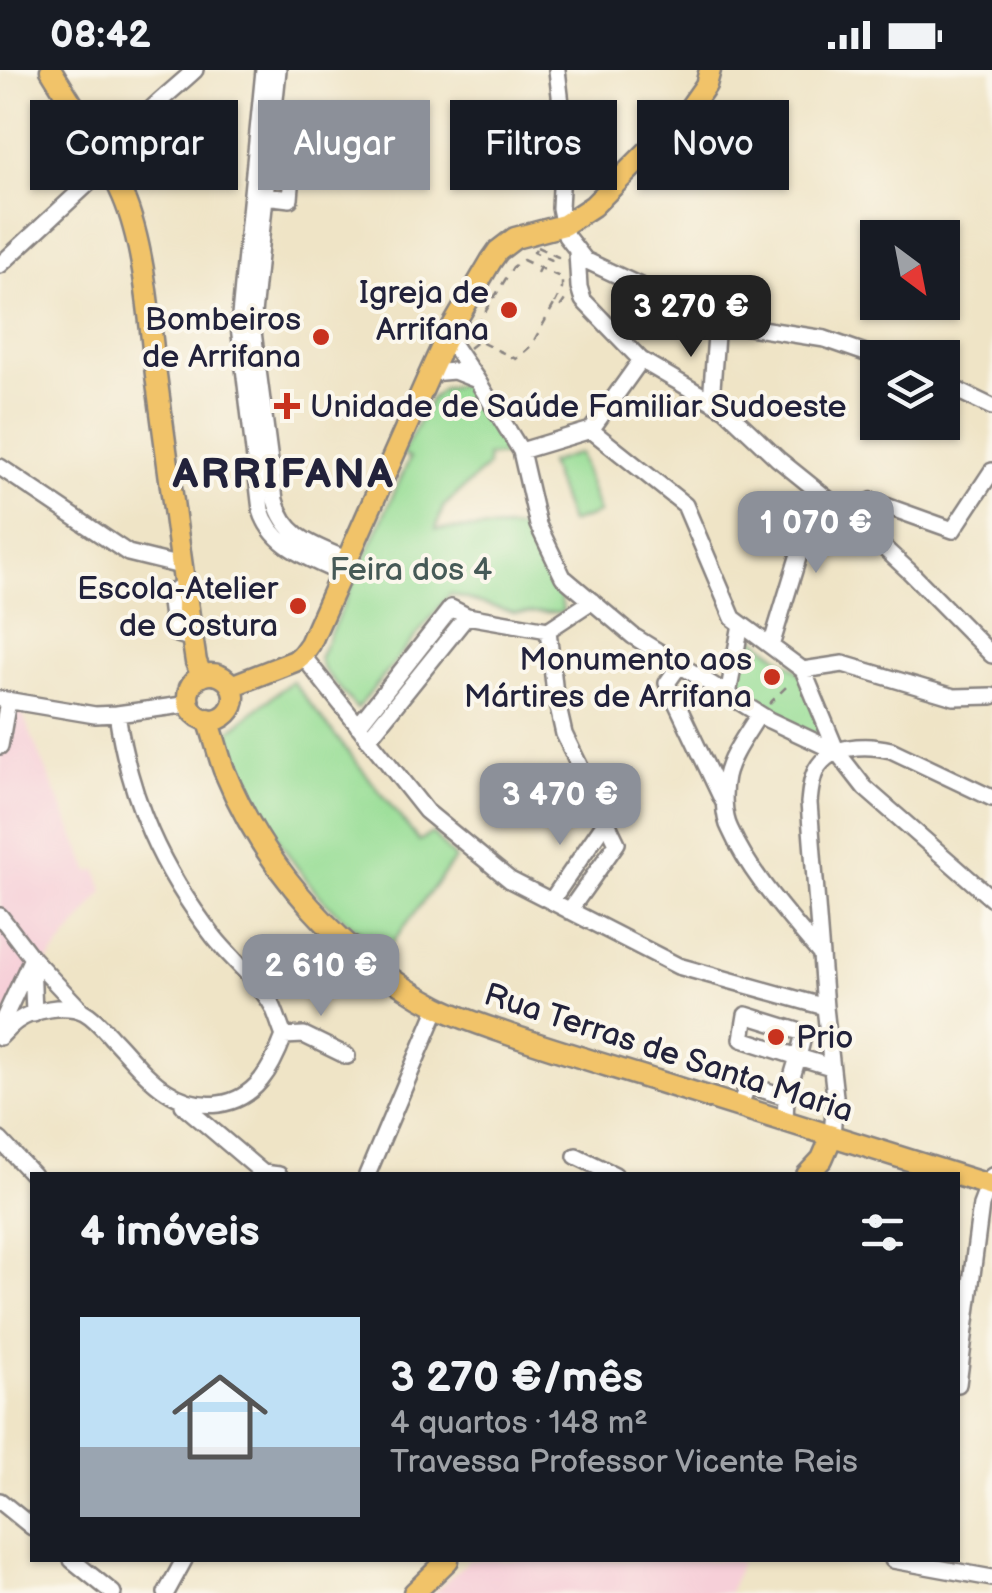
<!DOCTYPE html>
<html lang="pt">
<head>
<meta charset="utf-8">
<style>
	body { margin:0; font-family:"Balsamiq Sans",sans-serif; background:#242831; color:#f1f3f6; height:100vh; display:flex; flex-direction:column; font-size:38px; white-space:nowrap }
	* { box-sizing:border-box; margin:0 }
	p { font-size:32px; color:#9ea1a6 }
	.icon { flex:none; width:55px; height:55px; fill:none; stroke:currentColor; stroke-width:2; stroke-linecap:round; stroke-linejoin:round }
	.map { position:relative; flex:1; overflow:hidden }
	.details { position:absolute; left:30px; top:1102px; width:930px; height:390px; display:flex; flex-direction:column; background:#171b24; border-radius:0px; box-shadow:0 2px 8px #0004 }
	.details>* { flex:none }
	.banner { position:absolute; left:30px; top:30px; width:932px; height:90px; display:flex; gap:20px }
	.needle { width:65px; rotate:148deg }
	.controls { position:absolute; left:860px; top:150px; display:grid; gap:20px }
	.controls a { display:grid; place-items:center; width:100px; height:100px; border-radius:0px; background:#171b24; box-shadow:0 2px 8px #0004; font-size:50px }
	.price { position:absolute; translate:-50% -85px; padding:0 22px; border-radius:20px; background:#8c9099; color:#fff; font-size:32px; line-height:65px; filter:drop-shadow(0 2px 5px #0008) }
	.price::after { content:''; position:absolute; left:50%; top:60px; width:30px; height:22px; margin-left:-15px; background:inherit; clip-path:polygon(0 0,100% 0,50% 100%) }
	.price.selected { background:#222; color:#fff }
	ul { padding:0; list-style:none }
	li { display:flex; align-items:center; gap:30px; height:250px; padding:0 50px }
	li span { display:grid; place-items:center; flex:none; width:280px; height:200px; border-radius:0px; color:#555 }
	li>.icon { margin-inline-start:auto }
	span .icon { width:120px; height:120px; fill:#fffc; stroke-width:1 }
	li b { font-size:42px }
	h2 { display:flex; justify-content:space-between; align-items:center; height:120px; padding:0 50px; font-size:42px }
	.pill { padding:0 35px; border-radius:0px; background:#171b24; box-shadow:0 2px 8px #0004; font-size:35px; line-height:90px }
	.pill.selected { background:#8c9099; color:#fff }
	.status { display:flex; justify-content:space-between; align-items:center; height:70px; padding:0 50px; background:#171b24; direction:ltr }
	.status svg { height:28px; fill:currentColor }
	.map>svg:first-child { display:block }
</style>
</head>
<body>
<div class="status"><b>08:42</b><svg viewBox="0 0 49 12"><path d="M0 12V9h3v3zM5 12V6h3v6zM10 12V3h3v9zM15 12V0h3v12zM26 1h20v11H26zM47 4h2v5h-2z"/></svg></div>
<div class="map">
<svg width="992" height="1523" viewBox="0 0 992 1523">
	<rect width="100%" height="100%" fill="#fbf7ec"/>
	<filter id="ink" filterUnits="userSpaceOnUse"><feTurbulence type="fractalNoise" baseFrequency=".01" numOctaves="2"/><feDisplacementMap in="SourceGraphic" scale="20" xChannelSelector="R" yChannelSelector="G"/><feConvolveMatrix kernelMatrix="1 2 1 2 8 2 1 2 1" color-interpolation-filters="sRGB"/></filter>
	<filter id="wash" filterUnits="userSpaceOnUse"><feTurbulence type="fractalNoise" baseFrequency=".0048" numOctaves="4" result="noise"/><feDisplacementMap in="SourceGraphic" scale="40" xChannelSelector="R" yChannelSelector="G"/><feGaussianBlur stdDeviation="2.25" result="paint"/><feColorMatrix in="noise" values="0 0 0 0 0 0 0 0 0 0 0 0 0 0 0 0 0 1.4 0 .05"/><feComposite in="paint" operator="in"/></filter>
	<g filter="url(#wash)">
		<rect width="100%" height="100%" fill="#efe4c6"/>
		<path fill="#f6cfd8" d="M0,640L22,643L90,802L97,799L104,821L0,952Z
			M469,1490H726L741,1492L729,1523H433Z"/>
		<path fill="#9ade97" stroke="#5e8069" stroke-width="2.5" d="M460,315L471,318L511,385L487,386L488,396L443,437L436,459L534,458L560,520L563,542L514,543L450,524L357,639L323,599L319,588L410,388L402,384L431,329L443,319Z
			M579,383L599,443L570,453L549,393Z
			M743,560L801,603L830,672L776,650L731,622Z
			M292,611L419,771L432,763L455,789L385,882C363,864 339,847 320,826C278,778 249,721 228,662Z"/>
	</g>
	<g filter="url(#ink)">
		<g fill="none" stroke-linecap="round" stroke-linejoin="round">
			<g stroke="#888380" stroke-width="20">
				<path id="minor" d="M264,0L239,256L261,440C272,477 310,488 342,504
					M278,0L252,254L275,430C286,469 314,475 348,490
					M557,0L564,59L560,138L566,166L585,190L717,252L825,269L880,288
					M262,54L296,57L290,129L265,126
					M110,100C122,56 163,30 195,0
					M577,182L579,217L583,230L641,290L725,339L778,389L855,451L909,501L992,585
					M0,195L92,110L106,91
					M447,266L477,310L521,381L538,455L563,507L633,566L769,650L837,682
					M430,303L454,301L477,310
					M942,313L992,337
					M711,331L717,252
					M591,360L685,435L733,548L803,600L837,682L865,718L992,829
					M591,360L641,290
					M521,381L591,360
					M0,397L128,483L181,496
					M855,451L872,431L953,460L992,401
					M184,513L169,525L174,563L193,569
					M548,560L555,624L564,664L617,773L569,841
					M771,576L818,422
					M302,585L426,741L510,810L678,896L825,937
					M677,599L667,613L723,731
					M803,600L843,594L954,627L992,626
					M728,625L741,554
					M0,629L95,645L117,644L190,634
					M759,644C748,663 731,684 726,706C723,720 723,746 730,759C751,806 788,845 821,885
					M358,656L451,538L467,546L548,560L592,531
					M368,669L467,546
					M0,676L8,631
					M551,831L606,751
					M0,846L32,888L82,941
					M32,892L34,944
					M746,945L804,963L798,987L742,969Z
					M0,957L32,888
					M284,966L304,965L347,986
					M0,967C5,962 11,955 17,951C33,940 65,933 84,942C95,948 104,959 112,968C143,1000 169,1040 219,1034C256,1029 272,998 284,966C280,956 277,946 273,937C258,910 233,891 214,867C161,799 130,730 117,644
					M183,1035L263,1103L279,1105
					M739,1037L748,1015L786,1027
					M785,1051L786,1027L798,987L831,997
					M832,1066L835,1026L825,937L809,733C810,722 811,710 816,700C830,674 866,674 891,680L992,728
					M0,1070L33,1105
					M576,1086L615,1105
					M367,1105L438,937
					M958,1314L981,1135L992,1106
					M0,1431L32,1457
					M72,1490L113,1523
					M893,1490L992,1508
					M166,1523L184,1490"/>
			</g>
			<g stroke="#888380" stroke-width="25">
				<path id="major" d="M51,0C76,41 104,81 123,126C145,177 149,249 156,305C169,401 181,496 196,592L202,606
					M188 627a23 23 0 1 1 46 0a23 23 0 1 1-46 0Z
					M231,616L295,591L302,585L310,574L430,303L447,266L491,191L498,181L515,168L564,155L593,136L687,42L706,15L710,0
					M208,649C214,666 218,684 224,700C265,800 342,887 438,937C460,948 485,956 508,964C558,981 609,996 660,1012C770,1047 881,1081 992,1116
					M807,1105L822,1089L832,1066
					M414,1523L448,1490"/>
			</g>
			<path stroke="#888380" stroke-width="2.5" stroke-dasharray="8 8" stroke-linecap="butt" d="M537,177L558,187L555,192L534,182Z
				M537,203L544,189
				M478,271L476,257L513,197L523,190L562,208V219L555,233
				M469,278L478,271L516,289L531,276L555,233L561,236L568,225
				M769,634L791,612"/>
			<use href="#minor" stroke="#fff" stroke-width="15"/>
			<use href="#major" stroke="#f1c369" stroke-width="20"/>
		</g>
	</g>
	<g fill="#c8321e" stroke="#fbf7ec" stroke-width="4">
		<circle cx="509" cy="240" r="10"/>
		<circle cx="321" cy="267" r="10"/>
		<path d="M282 321h10v10h10v10h-10v10h-10v-10h-10v-10h10z"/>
		<circle cx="298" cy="536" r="10"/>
		<circle cx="772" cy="607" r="10"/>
		<circle cx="776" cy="967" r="10"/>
	</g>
	<g text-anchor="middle" stroke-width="8" stroke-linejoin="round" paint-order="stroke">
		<g font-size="32" fill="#22223b" stroke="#fbf7ec" text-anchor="end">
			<text x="489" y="233">Igreja de<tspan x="489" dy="37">Arrifana</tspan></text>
			<text x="301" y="260">Bombeiros<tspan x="301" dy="37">de Arrifana</tspan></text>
			<text x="310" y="347" text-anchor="start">Unidade de Saúde Familiar Sudoeste</text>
			<text x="278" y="529">Escola-Atelier<tspan x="278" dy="37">de Costura</tspan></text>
			<text x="752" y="600">Monumento aos<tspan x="752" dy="37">Mártires de Arrifana</tspan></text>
			<text x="796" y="978" text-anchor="start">Prio</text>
		</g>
		<g font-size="32" fill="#465a57" stroke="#fbf7ec">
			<text x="411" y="510">Feira dos 4</text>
		</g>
		<g font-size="32" fill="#22223b" stroke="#fbf7ec">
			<text transform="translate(669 982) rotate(18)" y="11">Rua Terras de Santa Maria</text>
		</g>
		<g font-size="42" font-weight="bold" letter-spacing="2.5" fill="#22223b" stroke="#fbf7ec">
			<text x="284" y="418">ARRIFANA</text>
		</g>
	</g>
</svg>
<div class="controls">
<a><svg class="needle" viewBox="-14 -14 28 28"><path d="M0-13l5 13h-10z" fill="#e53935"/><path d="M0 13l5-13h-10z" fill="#9ea1a6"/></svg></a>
<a><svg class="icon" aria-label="layers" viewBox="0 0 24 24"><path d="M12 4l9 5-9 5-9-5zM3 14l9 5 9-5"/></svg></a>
</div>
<b class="price selected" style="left:691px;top:290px">3 270 €</b>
<b class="price" style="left:816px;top:506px">1 070 €</b>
<b class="price" style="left:560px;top:778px">3 470 €</b>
<b class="price" style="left:321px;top:949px">2 610 €</b>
<div class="banner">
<a class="pill">Comprar</a>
<a class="pill selected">Alugar</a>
<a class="pill">Filtros</a>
<a class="pill">Novo</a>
</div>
<section class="details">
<h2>4 imóveis<svg class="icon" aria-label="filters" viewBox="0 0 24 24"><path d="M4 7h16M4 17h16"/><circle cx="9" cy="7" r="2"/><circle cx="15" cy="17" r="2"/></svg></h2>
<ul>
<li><span style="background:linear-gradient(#bfe0f5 65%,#9aa5b1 0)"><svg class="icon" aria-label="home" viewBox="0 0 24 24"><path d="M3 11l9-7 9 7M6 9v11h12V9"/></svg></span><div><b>3 270 €/mês</b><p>4 quartos · 148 m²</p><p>Travessa Professor Vicente Reis</p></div></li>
</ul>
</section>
</div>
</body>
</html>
